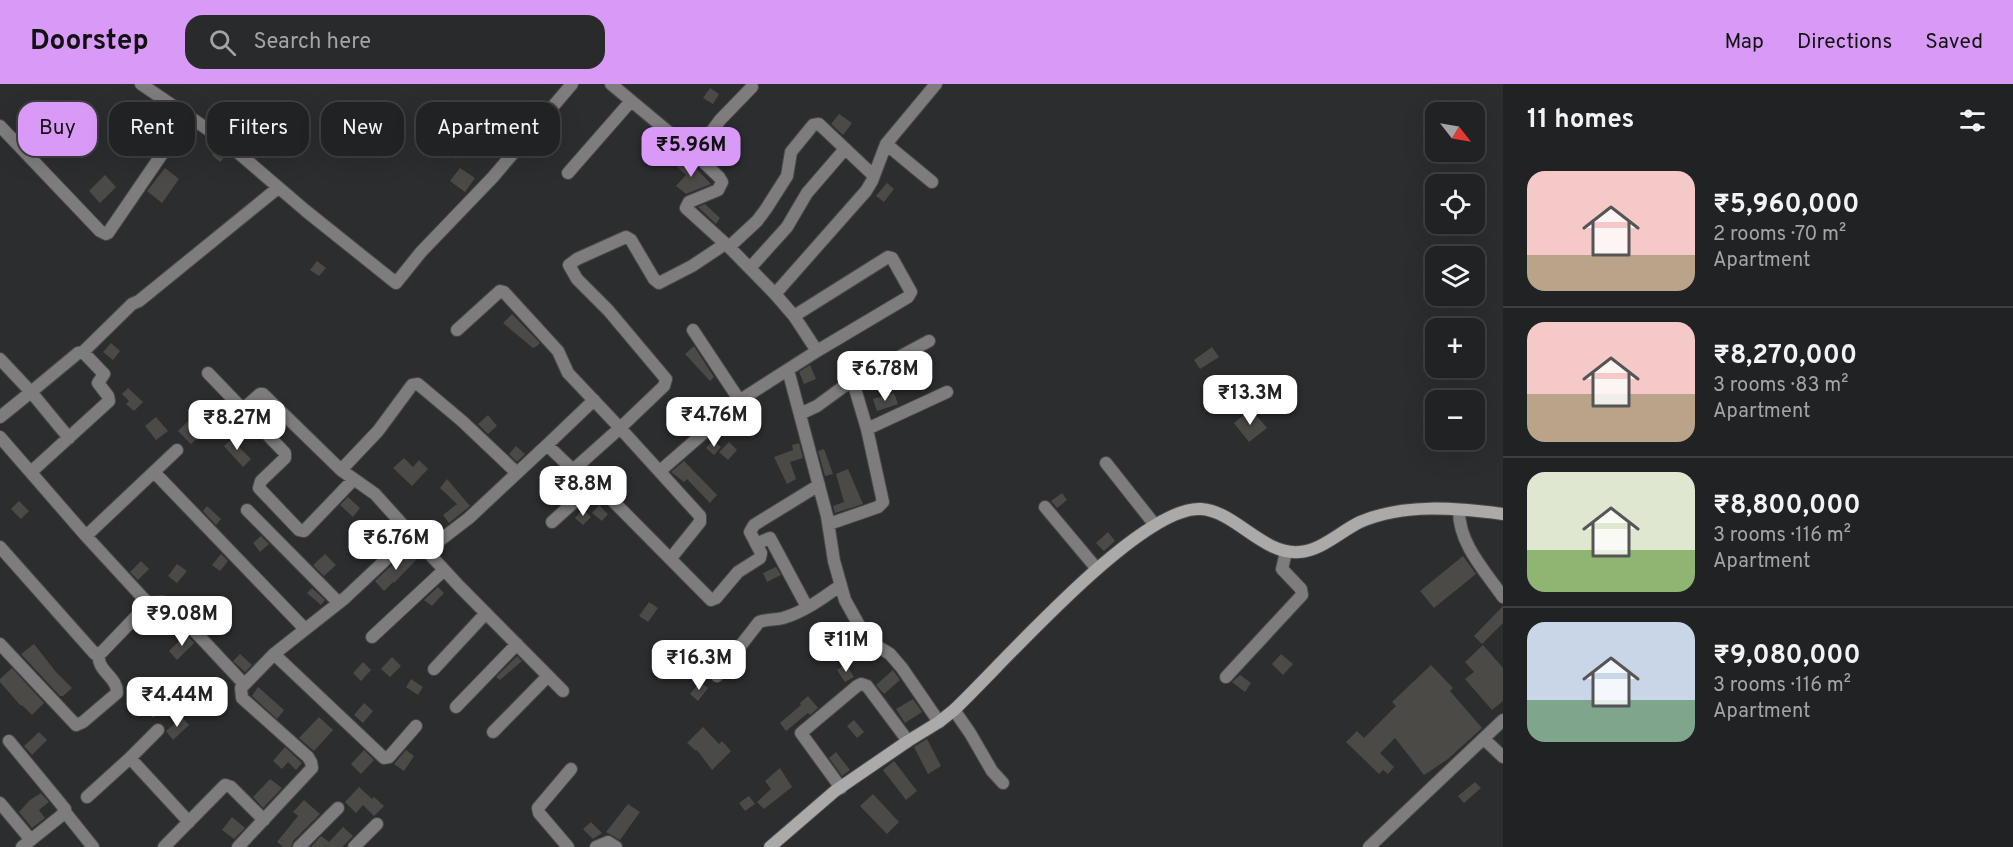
<!DOCTYPE html>
<html lang="en">
<head>
<meta charset="utf-8">
<style>
	body { margin:0; font-family:Overpass,sans-serif; background:#282a2b; color:#f1f3f6; height:100vh; display:flex; flex-direction:column; font-size:22px; white-space:nowrap }
	* { box-sizing:border-box; margin:0 }
	p { font-size:20px; color:#a2a4a6 }
	.icon { flex:none; width:33px; height:33px; fill:none; stroke:currentColor; stroke-width:2; stroke-linecap:round; stroke-linejoin:round }
	.map { position:relative; flex:1; overflow:hidden }
	.side { display:flex; flex-direction:column; background:#202223; width:510px }
	.side>* { flex:none }
	.banner { position:absolute; left:18px; top:18px; width:570px; height:54px; display:flex; gap:12px }
	.needle { width:39px; rotate:121deg }
	.controls { position:absolute; left:1425px; top:18px; display:grid; gap:12px }
	.controls a { display:grid; place-items:center; width:60px; height:60px; border-radius:12px; background:#202223; box-shadow:0 6px 24px #0002,0 0 0 2px #3d3f41; font-size:30px }
	.price { position:absolute; translate:-50% -51px; padding:0 14px; border-radius:12px; background:#fff; color:#222; font-size:20px; line-height:39px; filter:drop-shadow(0 2px 3px #0008) }
	.price::after { content:''; position:absolute; left:50%; top:36px; width:18px; height:14px; margin-left:-9px; background:inherit; clip-path:polygon(0 0,100% 0,50% 100%) }
	.price.active { background:#d99af7; color:#111 }
	ul { padding:0; list-style:none }
	li { display:flex; align-items:center; gap:18px; height:150px; padding:0 24px }
	li+li { border-top:2px solid #3d3f41 }
	li span { display:grid; place-items:center; flex:none; width:168px; height:120px; border-radius:18px; color:#555 }
	li>.icon { margin-inline-start:auto }
	span .icon { width:72px; height:72px; fill:#fffc; stroke-width:1 }
	li b { font-size:26px }
	h2 { display:flex; justify-content:space-between; align-items:center; height:72px; padding:0 24px; font-size:26px }
	.chip { padding:0 21px; border-radius:18px; background:#202223; box-shadow:0 6px 24px #0002,0 0 0 2px #3d3f41; font-size:21px; line-height:54px }
	.chip.active { background:#d99af7; color:#111 }
	header { display:flex; align-items:center; gap:36px; box-sizing:border-box; height:84px; padding:0 30px; background:#d99af7; color:#111 }
	header strong { font-size:28px }
	nav { display:flex; gap:33px; margin-inline-start:auto; font-size:21px }
	.search { width:420px; height:54px; background:#282a2b; display:flex; align-items:center; gap:15px; box-sizing:border-box; padding:0 21px; border-radius:18px; color:#a2a4a6; font-size:22px }
	main { display:flex; flex:1; min-height:0 }
	.map>svg:first-child { display:block }
</style>
</head>
<body>
<header>
<strong>Doorstep</strong>
<div class="search"><svg class="icon" aria-label="search" viewBox="0 0 24 24"><circle cx="10" cy="10" r="6"/><path d="M15 15l6 6"/></svg>Search here</div>
<nav><a>Map</a><a>Directions</a><a>Saved</a></nav>
</header>
<main>
<div class="map">
<svg width="1503" height="763" viewBox="0 0 1503 763">
	<rect width="100%" height="100%" fill="#2b2d2f"/>
	<path fill="#4c4a47" d="M710,4L719,10L713,20L703,14Z
		M839,30L852,39L843,51L831,40Z
		M457,56L466,62L456,75L447,68Z
		M219,63L227,70L220,78L212,71Z
		M685,73L711,100L686,110L676,102L686,91L677,83Z
		M165,84L179,95L162,119L147,107Z
		M460,84L475,94L465,108L450,97Z
		M105,91L116,103L100,119L89,107Z
		M887,99L894,105L884,118L876,112Z
		M705,120L720,134L716,140L698,123Z
		M317,177L326,184L319,192L310,186Z
		M512,230L540,259L537,262L533,264L503,239Z
		M111,259L120,267L113,276L103,268Z
		M694,262L714,293L710,297L685,270Z
		M1212,263L1219,273L1200,285L1194,276Z
		M810,281L816,295L804,300L799,288Z
		M128,304L143,318L134,327L126,320L129,317L122,310Z
		M894,309L898,320L877,327L873,315Z
		M699,318L712,331L704,338L702,336L693,345L683,336Z
		M1251,325L1267,344L1249,358L1234,339Z
		M488,331L497,342L488,350L478,340Z
		M156,333L168,347L156,356L145,342Z
		M190,335L203,349L191,360L178,347Z
		M236,351L242,358L238,362L251,375L243,383L224,362Z
		M713,356L721,363L714,371L706,364Z
		M729,358L737,366L728,376L719,368Z
		M799,359L803,374L790,378L796,395L787,400L774,373L793,366L792,361Z
		M516,362L525,370L517,378L509,370Z
		M824,365L833,390L825,392L818,367Z
		M404,374L413,383L419,376L428,385L412,402L393,384Z
		M684,377L717,411L710,419L687,395L684,398L671,388Z
		M848,385L863,420L835,429L833,422L844,418L836,390Z
		M447,395L470,422L449,439L443,431L457,420L440,404Z
		M1062,409L1067,416L1057,424L1051,417Z
		M348,413L360,424L353,433L340,421Z
		M19,417L29,427L21,435L11,425Z
		M599,421L608,430L602,437L592,429Z
		M207,422L221,435L216,441L203,427Z
		M583,425L591,433L583,441L575,434Z
		M1108,448L1115,457L1104,467L1096,459Z
		M261,452L269,460L260,468L253,459Z
		M407,467L416,476L394,499L393,498L384,507L375,497Z
		M221,470L228,477L220,487L212,481Z
		M325,470L336,481L324,492L313,481Z
		M1463,472L1476,490L1434,524L1420,507Z
		M141,477L149,485L138,496L130,488Z
		M177,480L187,487L177,499L168,492Z
		M776,483L781,491L767,498L763,489Z
		M438,503L444,509L432,522L424,516Z
		M312,504L325,516L321,521L307,509Z
		M649,518L658,524L648,538L639,532Z
		M1503,522V539L1482,560L1474,552Z
		M186,550L194,559L177,576L169,567Z
		M34,560L56,588L72,604L63,612H60L21,570Z
		M1483,561L1503,584V617L1492,626L1465,595L1474,588L1465,578Z
		M240,570L252,581L245,588L233,577Z
		M1281,570L1293,580L1283,591L1272,580Z
		M517,572L522,577L500,596L496,593Z
		M392,573L401,582L390,593L381,585Z
		M363,578L371,586L361,597L353,589Z
		M846,580L854,593L845,598L837,586Z
		M1431,581L1453,604L1450,607L1482,644L1448,675L1424,691L1395,654L1380,669L1394,683L1388,690L1383,686L1379,690L1346,658L1357,647L1364,654L1396,622L1392,618Z
		M12,584L44,619L32,631L22,621L21,622L0,598V595Z
		M893,586L900,596L884,610L876,601Z
		M1240,591L1251,599L1245,608L1232,598Z
		M411,595L423,603L418,611L406,603Z
		M199,596L214,611L203,622L188,606Z
		M700,598L708,604L698,617L690,610Z
		M258,603L284,626L277,635L252,612Z
		M808,612L818,624L810,631L808,629L786,647L780,639L801,621L800,619Z
		M913,615L922,628L905,639L896,625Z
		M151,619L160,628L153,634L144,625Z
		M364,619L373,627L363,639L354,631Z
		M182,633L189,641L173,656L166,647Z
		M319,633L333,646L314,667L299,654Z
		M854,636L864,648L857,654L847,642Z
		M703,643L719,660L722,657L731,667L712,686L697,666L696,667L687,659Z
		M39,648L47,656L32,671L24,662Z
		M927,655L941,682L928,690L914,663Z
		M285,663L302,679L296,686L288,678L282,685L273,677Z
		M364,666L374,676L361,690L351,680Z
		M406,666L414,672L404,687L394,680Z
		M836,668L850,686L842,692L829,674Z
		M894,677L917,707L906,716L883,686Z
		M780,684L792,703L764,725L757,718L771,705L765,697Z
		M270,695L282,704L263,724L253,713Z
		M1475,698L1481,704L1464,719L1458,712Z
		M359,703L372,715L374,713L384,722L374,732L363,721L356,729L345,718Z
		M41,709L49,718L39,726L45,734L32,744L19,728L30,716Z
		M873,710L899,738L887,750L860,722Z
		M749,712L755,720L745,727L739,719Z
		M304,716L320,730L293,757L291,763H283L277,758L298,732L293,728Z
		M628,720L640,728L620,756L606,748Z
		M232,733L245,744L234,755L222,746Z
		M591,738L602,749L593,755L583,745Z
		M343,743L353,752L342,763H311L321,752L329,758Z"/>
	<g fill="none" stroke-linecap="round" stroke-linejoin="round">
		<g stroke="#484a4c" stroke-width="14">
			<path id="street" d="M141,0L222,55L306,127L396,199L421,168L493,93L572,0
				M611,0L695,70L719,93L722,98L718,106L689,118L686,124L729,163L775,210L794,232L888,173L892,174L911,208L908,213L817,267L794,232
				M0,42L100,147L106,150L108,149L188,32
				M886,60L932,98
				M695,70L720,36L752,3
				M568,89L631,17
				M729,163L757,137L766,125L787,92L791,68L813,41L819,40L874,92
				M750,184L787,143L807,109L845,65
				M775,210L866,107L872,97L886,60L936,0
				M457,246L500,207L504,208L558,267L568,289L620,344L664,302L666,295L608,226L577,195L569,181L577,175L626,153L631,156L654,195L659,199L692,182L725,160
				M693,246L740,317
				M83,268L132,220L139,217L278,104
				M0,275L31,308L78,269L83,268L104,290L98,299L108,312L109,317L31,388
				M788,286L827,432L834,477L845,516L865,552L870,558L890,570L902,584L939,638
				M208,289L285,369V374L261,397L259,404L299,446L304,447L306,445L354,395
				M800,330L817,322L843,303L929,257
				M0,333L31,308L69,354
				M867,345L947,308
				M0,353L86,452L144,515L149,519L163,518L173,524L244,600
				M547,361L594,316
				M1106,379L1155,441
				M341,386L378,347L412,301L418,300L462,337L517,389
				M660,387L745,313L817,267
				M154,388L305,545
				M1045,423L1097,485
				M247,426L338,518
				M1459,427C1459,460 1485,487 1503,513
				M552,438L593,401
				M829,440L878,423L883,418L867,345L853,298
				M412,451L459,502L563,607
				M86,452L177,366
				M756,460L770,454L807,523
				M0,463L95,570L102,568L149,519
				M426,467L469,434L547,361L573,386
				M671,474L700,438V432L620,344L573,386L605,409L711,516L716,514L738,488L760,474L761,469L750,448L754,441L819,401
				M372,553L444,486
				M0,560L76,641L83,638L117,609C118,593 96,587 99,570
				M274,570L384,674L389,673L416,642
				M434,585L486,529
				M717,592L759,538C767,535 775,536 783,534C804,528 823,514 841,501
				M1226,593L1302,511L1301,505L1282,485L1286,468
				M456,623L517,560
				M954,626L970,649L992,687L1003,699
				M493,648L548,592
				M1484,655L1503,673
				M9,657L65,725L62,731L22,763
				M130,674L158,646
				M841,704L801,649L857,602L861,600L867,602L908,657
				M87,713L130,674L189,738
				M0,719L31,756
				M65,728L93,763
				M164,763L225,701L231,703L264,736
				M238,763L312,684L311,678L308,673L242,614L241,604L274,570L345,514L412,451L375,410L341,386L263,310H260L243,325
				M299,763L338,724
				M354,763L377,740
				M568,763L539,729L538,724L571,685
				M596,763L608,758L616,763
				M1369,763L1503,636"/>
		</g>
		<g stroke="#484a4c" stroke-width="14">
			<path id="secondary" d="M770,763L835,707L908,657L939,638L954,626C1000,583 1140,421 1201,425C1235,427 1263,471 1299,468C1321,467 1341,447 1360,438C1405,419 1455,424 1503,430"/>
		</g>
		<use href="#street" stroke="#7e7c7c" stroke-width="12"/>
		<use href="#secondary" stroke="#aca9a9" stroke-width="12"/>
	</g>
</svg>
<div class="controls">
<a><svg class="needle" viewBox="-14 -14 28 28"><path d="M0-13l5 13h-10z" fill="#e53935"/><path d="M0 13l5-13h-10z" fill="#a2a4a6"/></svg></a>
<a><svg class="icon" aria-label="locate" viewBox="0 0 24 24"><circle cx="12" cy="12" r="6"/><path d="M12 2v4M12 18v4M2 12h4M18 12h4"/></svg></a>
<a><svg class="icon" aria-label="layers" viewBox="0 0 24 24"><path d="M12 4l9 5-9 5-9-5zM3 14l9 5 9-5"/></svg></a>
<a>+</a>
<a>−</a>
</div>
<b class="price active" style="left:691px;top:94px">₹5.96M</b>
<b class="price" style="left:885px;top:318px">₹6.78M</b>
<b class="price" style="left:1250px;top:342px">₹13.3M</b>
<b class="price" style="left:714px;top:364px">₹4.76M</b>
<b class="price" style="left:237px;top:367px">₹8.27M</b>
<b class="price" style="left:583px;top:433px">₹8.8M</b>
<b class="price" style="left:396px;top:487px">₹6.76M</b>
<b class="price" style="left:182px;top:563px">₹9.08M</b>
<b class="price" style="left:846px;top:589px">₹11M</b>
<b class="price" style="left:699px;top:607px">₹16.3M</b>
<b class="price" style="left:177px;top:644px">₹4.44M</b>
<div class="banner">
<a class="chip active">Buy</a>
<a class="chip">Rent</a>
<a class="chip">Filters</a>
<a class="chip">New</a>
<a class="chip">Apartment</a>
</div>
</div>
<section class="side">
<h2>11 homes<svg class="icon" aria-label="filters" viewBox="0 0 24 24"><path d="M4 7h16M4 17h16"/><circle cx="9" cy="7" r="2"/><circle cx="15" cy="17" r="2"/></svg></h2>
<ul>
<li><span style="background:linear-gradient(#f6c9c9 70%,#b9a48a 0)"><svg class="icon" aria-label="home" viewBox="0 0 24 24"><path d="M3 11l9-7 9 7M6 9v11h12V9"/></svg></span><div><b>₹5,960,000</b><p>2 rooms · 70 m²</p><p>Apartment</p></div></li>
<li><span style="background:linear-gradient(#f6c9c9 60%,#b9a48a 0)"><svg class="icon" aria-label="home" viewBox="0 0 24 24"><path d="M3 11l9-7 9 7M6 9v11h12V9"/></svg></span><div><b>₹8,270,000</b><p>3 rooms · 83 m²</p><p>Apartment</p></div></li>
<li><span style="background:linear-gradient(#dfe7d0 65%,#8fb573 0)"><svg class="icon" aria-label="home" viewBox="0 0 24 24"><path d="M3 11l9-7 9 7M6 9v11h12V9"/></svg></span><div><b>₹8,800,000</b><p>3 rooms · 116 m²</p><p>Apartment</p></div></li>
<li><span style="background:linear-gradient(#c9d6e8 65%,#7fa58c 0)"><svg class="icon" aria-label="home" viewBox="0 0 24 24"><path d="M3 11l9-7 9 7M6 9v11h12V9"/></svg></span><div><b>₹9,080,000</b><p>3 rooms · 116 m²</p><p>Apartment</p></div></li>
</ul>
</section>
</main>
</body>
</html>
